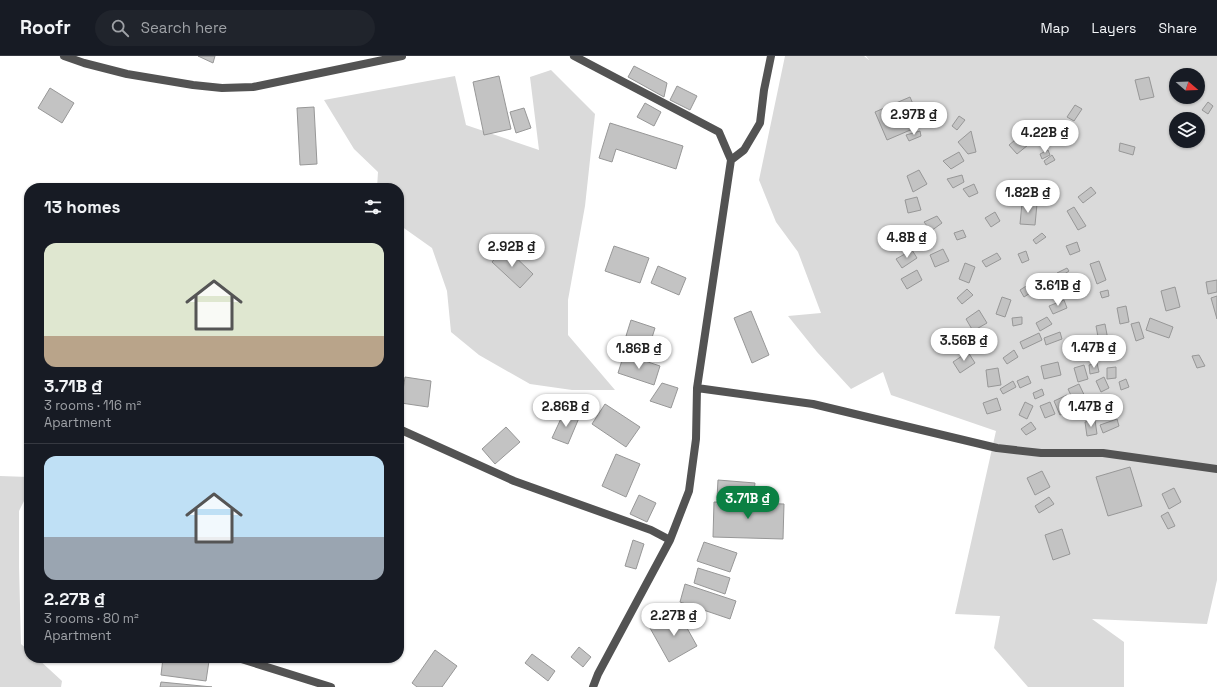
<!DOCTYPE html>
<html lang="en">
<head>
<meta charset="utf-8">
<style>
	body { margin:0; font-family:"Space Grotesk",sans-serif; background:#20242c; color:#f1f3f6; height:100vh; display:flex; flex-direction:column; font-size:15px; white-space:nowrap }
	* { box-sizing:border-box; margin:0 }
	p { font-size:13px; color:#9ea1a6 }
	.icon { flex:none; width:22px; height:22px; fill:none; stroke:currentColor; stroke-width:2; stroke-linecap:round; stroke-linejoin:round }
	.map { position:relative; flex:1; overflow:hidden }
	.panel { position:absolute; left:24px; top:127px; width:380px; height:480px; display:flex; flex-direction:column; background:#171b24; border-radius:16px; box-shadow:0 1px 3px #0004 }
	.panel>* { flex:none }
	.needle { width:26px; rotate:109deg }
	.fabs { position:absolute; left:1169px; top:12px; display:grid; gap:8px }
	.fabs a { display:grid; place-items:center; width:36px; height:36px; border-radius:50%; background:#171b24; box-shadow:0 1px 3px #0004; font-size:20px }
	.price { position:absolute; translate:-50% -34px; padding:0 9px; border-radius:14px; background:#fff; color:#222; font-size:13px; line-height:26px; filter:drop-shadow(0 1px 2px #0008) }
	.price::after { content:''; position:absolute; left:50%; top:24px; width:12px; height:9px; margin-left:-6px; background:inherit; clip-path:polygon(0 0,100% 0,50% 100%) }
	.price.selected { background:#0b8043; color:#fff }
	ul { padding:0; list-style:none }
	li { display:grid; align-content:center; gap:8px; height:212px; padding:0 20px }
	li+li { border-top:1px solid #363941 }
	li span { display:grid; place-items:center; height:124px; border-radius:12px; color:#555 }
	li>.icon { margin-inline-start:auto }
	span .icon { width:72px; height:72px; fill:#fffc; stroke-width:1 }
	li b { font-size:17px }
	h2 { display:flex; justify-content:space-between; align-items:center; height:48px; padding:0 20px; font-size:17px }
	header { display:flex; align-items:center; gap:24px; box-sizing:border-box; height:56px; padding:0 20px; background:#171b24; border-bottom:1px solid #363941 }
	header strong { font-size:19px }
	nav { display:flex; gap:22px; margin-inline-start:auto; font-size:14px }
	.search { width:280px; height:36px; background:#20242c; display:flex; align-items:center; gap:10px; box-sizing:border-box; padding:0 14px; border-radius:22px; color:#9ea1a6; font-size:15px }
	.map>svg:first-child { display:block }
</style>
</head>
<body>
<header>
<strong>Roofr</strong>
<div class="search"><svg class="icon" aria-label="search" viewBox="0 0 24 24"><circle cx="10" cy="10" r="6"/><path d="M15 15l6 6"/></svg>Search here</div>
<nav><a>Map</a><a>Layers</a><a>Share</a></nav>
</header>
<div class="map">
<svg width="1217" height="631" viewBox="0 0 1217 631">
	<rect width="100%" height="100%" fill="#fff"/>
	<path fill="#dadada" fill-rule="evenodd" d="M785,0H864L869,4L866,0H1217V524L1207,568L1092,563L1124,586V631H1028L994,592L1000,560L955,558L996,375L891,339L883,316L851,333L817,296L788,260L821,257L798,196L776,166L759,124ZM1176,19H1198V41H1176ZM1176,63H1198V85H1176Z
		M551,14L595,58L585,150L568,244V279L615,334H572L530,328L479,299L451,276L447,235L432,192L401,170H399V132H377L378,116L354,93L324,44L455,20L466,69L539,94L530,21Z
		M0,420L29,421V435L19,455V511L21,588L29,595V602H37L62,625L61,631H0Z"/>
	<path fill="#c3c3c3" stroke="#979797" d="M198,0H215L213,7Z
		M634,10L667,27L664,41L628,21Z
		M499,20L511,73L484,79L473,26Z
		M1149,21L1154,41L1140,44L1135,24Z
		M677,30L697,40L690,54L670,44Z
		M50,32L74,47L62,67L38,52Z
		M910,41L922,69L887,84L875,56Z
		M1208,46L1213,50L1208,58L1202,54Z
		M645,47L661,56L654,70L637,61Z
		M1075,49L1082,53L1074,65L1067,61Z
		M314,51L317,108L300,109L297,52Z
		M524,52L531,72L516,77L510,56Z
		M959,60L965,64L957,74L952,70Z
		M610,67L683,90L676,113L616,93L612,106L599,102Z
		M920,75L921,80L909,85L906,79Z
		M971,75L976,96L968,98L958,86Z
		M1020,80L1028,89L1017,98L1009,89Z
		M1120,87L1135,91L1133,99L1119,95Z
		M1048,94L1050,99L1042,103L1040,98Z
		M959,96L964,105L951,113L943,105Z
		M1052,99L1055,104L1046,109L1044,105Z
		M919,114L927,128L913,136L907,120Z
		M962,119L964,126L953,132L947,123Z
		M974,128L978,137L969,141L963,133Z
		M1091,131L1096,137L1083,147L1078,141Z
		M917,141L921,154L908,157L905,144Z
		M1022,147L1037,148L1035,169L1020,168Z
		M1074,151L1086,170L1078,174L1067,155Z
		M995,156L1000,165L991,171L985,162Z
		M937,160L942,167L931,175L924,166Z
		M963,174L966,181L957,184L954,177Z
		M1042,177L1046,181L1036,188L1033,184Z
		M1077,186L1080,195L1070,199L1066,190Z
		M614,190L649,202L640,227L605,215Z
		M505,191L533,218L520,232L492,206Z
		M943,193L949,205L935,211L930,199Z
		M912,194L917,202L902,212L896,203Z
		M1026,195L1029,204L1022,207L1018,198Z
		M997,197L1001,203L986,211L982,205Z
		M1099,205L1106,224L1097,228L1090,208Z
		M965,207L975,211L969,227L959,223Z
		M658,210L686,222L679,239L651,227Z
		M1067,212L1069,215L1060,221L1057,217Z
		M917,214L922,224L907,233L901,223Z
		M1217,224V236L1208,238L1206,226Z
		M1034,225L1038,232L1024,241L1020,234Z
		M1175,231L1180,251L1166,255L1161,235Z
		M967,233L973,239L962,248L957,242Z
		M1108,234L1109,240L1102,242L1100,236Z
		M1217,240V263L1211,242Z
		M1002,241L1011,244L1005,261L996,258Z
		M1064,244L1067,252L1053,258L1049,250Z
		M1126,250L1129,266L1120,268L1117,252Z
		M979,254L987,267L973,275L966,263Z
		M751,255L769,299L752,307L734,262Z
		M1022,261V268L1013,270L1012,262Z
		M1047,261L1052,268L1040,275L1036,267Z
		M1150,262L1173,271L1169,282L1146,274Z
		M631,264L655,272L650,288L626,280Z
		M1139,266L1144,282L1136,285L1131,268Z
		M1105,268L1108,284L1099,286L1096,270Z
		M1060,276L1062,283L1046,289L1044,282Z
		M1039,277L1042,284L1023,293L1020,286Z
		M1078,285H1091V302H1078Z
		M1014,294L1018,301L1007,308L1003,302Z
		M968,296L975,307L960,317L953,306Z
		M624,298L660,310L654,329L618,317Z
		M1199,299L1205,310L1197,312L1192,300Z
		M1058,306L1061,319L1044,323L1041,310Z
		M1097,307L1099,316L1090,318L1089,309Z
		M1084,309L1088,323L1078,326L1074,312Z
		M1116,311V322L1107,323V312Z
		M998,312L1001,329L988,331L986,314Z
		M1028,320L1031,327L1020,332L1017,325Z
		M405,321L431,325L428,351L401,347Z
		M1104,321L1109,332L1101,336L1096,325Z
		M1126,323L1129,331L1121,334L1119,326Z
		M1013,325L1016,331L1003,338L1000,333Z
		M662,327L678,332L671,352L650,345Z
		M1079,328L1087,345L1076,350L1068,333Z
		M1042,333L1044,339L1035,343L1033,337Z
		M1067,339L1073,354L1060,359L1054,345Z
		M997,342L1001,354L987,358L983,347Z
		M1025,346L1033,350L1027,363L1019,359Z
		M1050,346L1055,358L1045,362L1040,350Z
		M605,348L640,371L626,391L592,368Z
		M564,356L579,362L568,388L552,382Z
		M1117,363L1119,370L1103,377L1100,369Z
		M1095,364L1097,378L1087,380L1085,366Z
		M1031,366L1036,373L1026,379L1021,373Z
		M506,371L520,386L495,408L482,393Z
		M616,398L640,408L626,441L602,430Z
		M1130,411L1142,450L1108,460L1096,421Z
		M1042,415L1050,431L1035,439L1027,422Z
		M718,424L755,427L753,444L717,442Z
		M1174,432L1181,446L1169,453L1162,438Z
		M639,439L656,447L647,466L630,458Z
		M1049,441L1054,448L1039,457L1035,450Z
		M714,446L784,448L783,483L713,481Z
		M1168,456L1175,470L1168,473L1161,460Z
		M1062,473L1070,498L1053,504L1045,479Z
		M633,484L644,488L636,513L625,510Z
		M704,486L737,497L730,516L697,505Z
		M698,512L730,522L725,538L694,527Z
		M685,528L736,545L730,563L680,546Z
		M678,556L697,590L669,606L650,572Z
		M579,591L591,601L583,611L571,601Z
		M435,594L457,610L442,631H417L412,627Z
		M532,598L555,615L548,625L525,607Z
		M163,602H183L209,605L206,625L161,619Z
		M161,626L212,631H160Z"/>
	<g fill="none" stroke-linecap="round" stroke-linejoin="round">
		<path stroke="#535353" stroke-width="8" d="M64,0L84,7L127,18L193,29L222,32L253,31L402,0
			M574,0L719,76L731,104
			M697,332L813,348L997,392L1041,397H1103L1217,413
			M399,373L514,425L651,474L670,484
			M238,602L331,631
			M593,631L598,618L670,484L689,435L696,383L697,332L731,104L744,94L760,67L764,34L771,0"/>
	</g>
</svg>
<div class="fabs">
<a><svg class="needle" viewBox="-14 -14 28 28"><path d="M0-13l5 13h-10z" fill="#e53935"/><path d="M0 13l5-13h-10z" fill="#9ea1a6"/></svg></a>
<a><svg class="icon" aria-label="layers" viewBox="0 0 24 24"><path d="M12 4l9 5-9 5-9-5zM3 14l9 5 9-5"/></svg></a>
</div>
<b class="price" style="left:914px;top:80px">2.97B ₫</b>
<b class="price" style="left:1045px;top:98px">4.22B ₫</b>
<b class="price" style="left:1028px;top:158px">1.82B ₫</b>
<b class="price" style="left:907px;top:203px">4.8B ₫</b>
<b class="price" style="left:512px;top:212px">2.92B ₫</b>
<b class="price" style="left:1058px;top:251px">3.61B ₫</b>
<b class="price" style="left:964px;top:306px">3.56B ₫</b>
<b class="price" style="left:1094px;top:313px">1.47B ₫</b>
<b class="price" style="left:639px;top:314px">1.86B ₫</b>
<b class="price" style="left:566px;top:372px">2.86B ₫</b>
<b class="price" style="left:1091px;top:372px">1.47B ₫</b>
<b class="price selected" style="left:748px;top:464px">3.71B ₫</b>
<b class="price" style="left:674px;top:581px">2.27B ₫</b>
<section class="panel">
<h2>13 homes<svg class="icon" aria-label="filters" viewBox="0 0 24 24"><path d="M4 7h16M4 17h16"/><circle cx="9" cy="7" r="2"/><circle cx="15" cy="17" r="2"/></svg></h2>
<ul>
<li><span style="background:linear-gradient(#dfe7d0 75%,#b9a48a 0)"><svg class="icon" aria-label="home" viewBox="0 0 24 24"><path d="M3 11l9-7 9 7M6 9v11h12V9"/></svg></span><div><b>3.71B ₫</b><p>3 rooms · 116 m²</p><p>Apartment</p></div></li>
<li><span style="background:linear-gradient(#bfe0f5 65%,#9aa5b1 0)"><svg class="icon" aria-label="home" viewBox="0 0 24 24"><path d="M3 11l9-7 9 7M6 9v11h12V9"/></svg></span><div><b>2.27B ₫</b><p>3 rooms · 80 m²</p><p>Apartment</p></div></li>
</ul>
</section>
</div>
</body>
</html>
